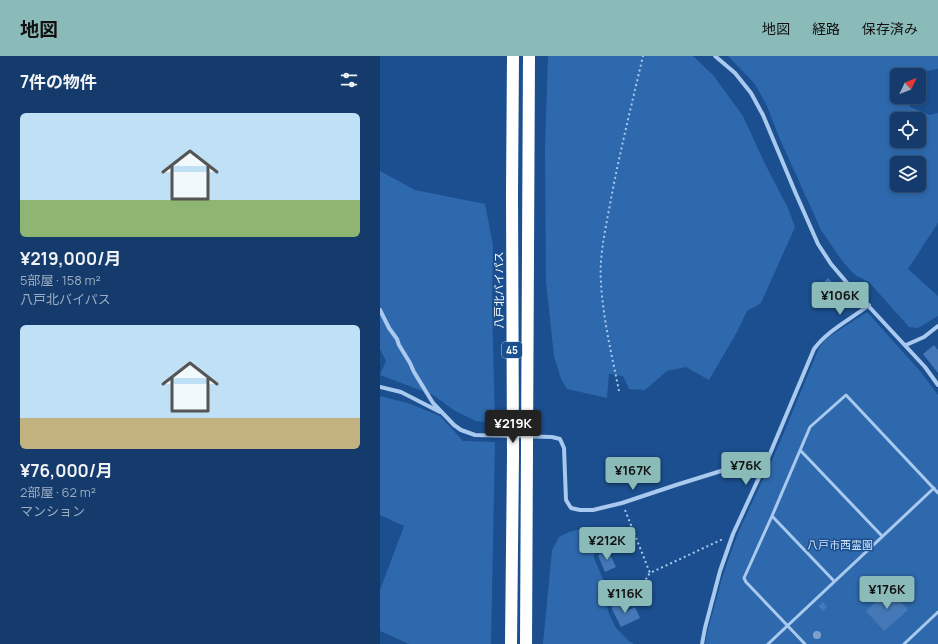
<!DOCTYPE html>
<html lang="ja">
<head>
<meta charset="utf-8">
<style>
	body { margin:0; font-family:Manrope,"Noto Sans JP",sans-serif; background:#214673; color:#f1f3f6; height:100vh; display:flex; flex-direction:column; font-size:15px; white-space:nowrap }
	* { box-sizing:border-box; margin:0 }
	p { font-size:13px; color:#9dadc1 }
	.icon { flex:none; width:22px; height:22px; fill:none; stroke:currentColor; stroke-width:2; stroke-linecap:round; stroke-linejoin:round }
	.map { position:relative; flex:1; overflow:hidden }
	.side { display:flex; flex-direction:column; background:#143b6b; width:380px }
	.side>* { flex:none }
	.needle { width:26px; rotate:47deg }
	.controls { position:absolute; left:510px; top:12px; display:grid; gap:8px }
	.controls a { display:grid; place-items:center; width:36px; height:36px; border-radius:6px; background:#143b6b; box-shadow:0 2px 6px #0003,0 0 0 1px #33557e; font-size:20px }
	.price { position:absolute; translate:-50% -34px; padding:0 9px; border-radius:4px; background:#8bbbb9; color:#111; font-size:13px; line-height:26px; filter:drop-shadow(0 1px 2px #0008) }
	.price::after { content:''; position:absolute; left:50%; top:24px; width:12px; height:9px; margin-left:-6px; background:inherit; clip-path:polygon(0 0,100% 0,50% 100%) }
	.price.current { background:#222; color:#fff }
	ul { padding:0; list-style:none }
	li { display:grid; align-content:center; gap:8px; height:212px; padding:0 20px }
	li span { display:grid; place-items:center; height:124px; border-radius:6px; color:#555 }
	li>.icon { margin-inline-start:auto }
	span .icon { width:72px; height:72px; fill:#fffc; stroke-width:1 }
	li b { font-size:17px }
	h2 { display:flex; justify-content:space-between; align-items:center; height:48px; padding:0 20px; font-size:17px }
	header { display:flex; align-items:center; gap:24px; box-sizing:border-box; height:56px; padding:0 20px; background:#8bbbb9; color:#111 }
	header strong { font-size:19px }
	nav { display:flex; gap:22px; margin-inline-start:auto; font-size:14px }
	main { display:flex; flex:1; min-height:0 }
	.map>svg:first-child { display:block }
</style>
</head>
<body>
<header>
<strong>地図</strong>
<nav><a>地図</a><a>経路</a><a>保存済み</a></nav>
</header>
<main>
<section class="side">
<h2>7件の物件<svg class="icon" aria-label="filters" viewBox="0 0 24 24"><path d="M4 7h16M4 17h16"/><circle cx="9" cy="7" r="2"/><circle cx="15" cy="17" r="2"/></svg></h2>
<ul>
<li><span style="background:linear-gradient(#bfe0f5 70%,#8fb573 0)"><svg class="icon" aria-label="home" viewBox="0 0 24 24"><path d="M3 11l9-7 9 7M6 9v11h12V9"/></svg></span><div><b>¥219,000/月</b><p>5部屋 · 158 m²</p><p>八戸北バイパス</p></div></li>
<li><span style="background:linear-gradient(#bfe0f5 75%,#c2b280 0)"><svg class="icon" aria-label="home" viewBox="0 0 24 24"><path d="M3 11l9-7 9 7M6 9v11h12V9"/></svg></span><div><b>¥76,000/月</b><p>2部屋 · 62 m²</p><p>マンション</p></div></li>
</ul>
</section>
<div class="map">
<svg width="558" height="588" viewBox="0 0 558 588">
	<rect width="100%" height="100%" fill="#1b4f8f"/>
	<path fill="#2e69ad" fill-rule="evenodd" d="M168,0H313L333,19L363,60L385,108L408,152L415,171L381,247L367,255L357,276L329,324L306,311L287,315L265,334L249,333L243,320L229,318L227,342L187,333L181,323L174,300L166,226L165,92Z
		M348,0H558V13L547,15L539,19H517V41H530V51L550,59L558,57V167L528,213L558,240V260L538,272L529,271L489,226L475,219L463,206L441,174L399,81L387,50L375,28ZM517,63H539V85H517ZM517,107H539V129H517Z
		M0,115L35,134L105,148L113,189L112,249L115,367L96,365L75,355L53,339L0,319L6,305L0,293Z
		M487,256L540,315L558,339V588H325L328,573L343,519L358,477L397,393L439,292L444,285L450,280Z
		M0,340L28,347L60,360L83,385L115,386L111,588H29L0,575V534L24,470L0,459Z
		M201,473L208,478L214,483V502L223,523L224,538L229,558L236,572L249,585L254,588H163L172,494L179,481L189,476Z"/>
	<path fill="#4478b7" d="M448,222L469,245L460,254L439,231Z
		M554,289L558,294V317L543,298Z
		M228,494L236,511L225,516L218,499Z
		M509,533L528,554L504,575L486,555Z
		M242,546L247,555L255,551L260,562L241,571L231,551Z
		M443,546L447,551L443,555L438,550Z"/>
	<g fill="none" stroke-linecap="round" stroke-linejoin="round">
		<path stroke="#a9c9ee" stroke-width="2" stroke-dasharray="2 3" stroke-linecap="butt" d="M239,335C232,300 223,263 221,227C219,198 226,171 231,143C240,95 252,47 263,0
			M245,454L270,517L343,483
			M262,543C262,532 264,525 270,517"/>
		<path stroke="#a9c9ee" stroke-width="3" d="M421,395L502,480
			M392,460L454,525
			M388,588L554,432
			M425,588L366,526L364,522L392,460L430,371L466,339L558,437
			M524,588L558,556"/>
		<path stroke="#a9c9ee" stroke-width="4" d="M335,0L355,17L371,37L383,59L416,138L438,188L451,208L468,228L545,311L558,329
			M0,254L9,272L17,283L19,289L30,307L34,316L53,347L74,369L81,374L95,379L172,381L180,383L184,392L186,444L191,452L200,454H213L242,447L296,429L389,400
			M526,289L544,281L558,270
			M0,331L21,336L60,356
			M322,588L325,572L340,515L353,478L389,400L434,293C448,274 471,263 489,249"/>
		<path stroke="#fff" stroke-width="12" d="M131,588L133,400L132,137L133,0
			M146,588L149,0"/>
	</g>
	<circle fill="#7ea0ca" cx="437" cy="579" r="4"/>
	<g text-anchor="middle" stroke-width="3" stroke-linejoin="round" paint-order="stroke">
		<rect fill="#1b4f8f" stroke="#bbcadd" stroke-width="1" x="122" y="286" width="20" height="16" rx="3"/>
		<g font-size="10" font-weight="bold" fill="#fff">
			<text x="132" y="298">45</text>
		</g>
		<g font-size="11" fill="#fff" stroke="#1b4f8f">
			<text transform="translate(119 234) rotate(-90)" y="4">八戸北バイパス</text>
		</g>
		<g font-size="11" fill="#cfe3fa" stroke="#1b4f8f">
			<text x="460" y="493">八戸市西霊園</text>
		</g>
	</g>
</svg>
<div class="controls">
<a><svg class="needle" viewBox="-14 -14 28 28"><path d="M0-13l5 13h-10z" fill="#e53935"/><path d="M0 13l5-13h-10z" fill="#9dadc1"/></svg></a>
<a><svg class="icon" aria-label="locate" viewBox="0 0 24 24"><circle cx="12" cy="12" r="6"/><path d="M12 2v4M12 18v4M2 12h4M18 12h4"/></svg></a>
<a><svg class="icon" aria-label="layers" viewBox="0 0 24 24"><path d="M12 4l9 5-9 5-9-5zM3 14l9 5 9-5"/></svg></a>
</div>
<b class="price" style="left:460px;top:260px">¥106K</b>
<b class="price current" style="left:133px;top:388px">¥219K</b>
<b class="price" style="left:366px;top:430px">¥76K</b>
<b class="price" style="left:253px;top:435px">¥167K</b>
<b class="price" style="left:227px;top:505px">¥212K</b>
<b class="price" style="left:507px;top:554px">¥176K</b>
<b class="price" style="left:245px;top:558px">¥116K</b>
</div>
</main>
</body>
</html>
